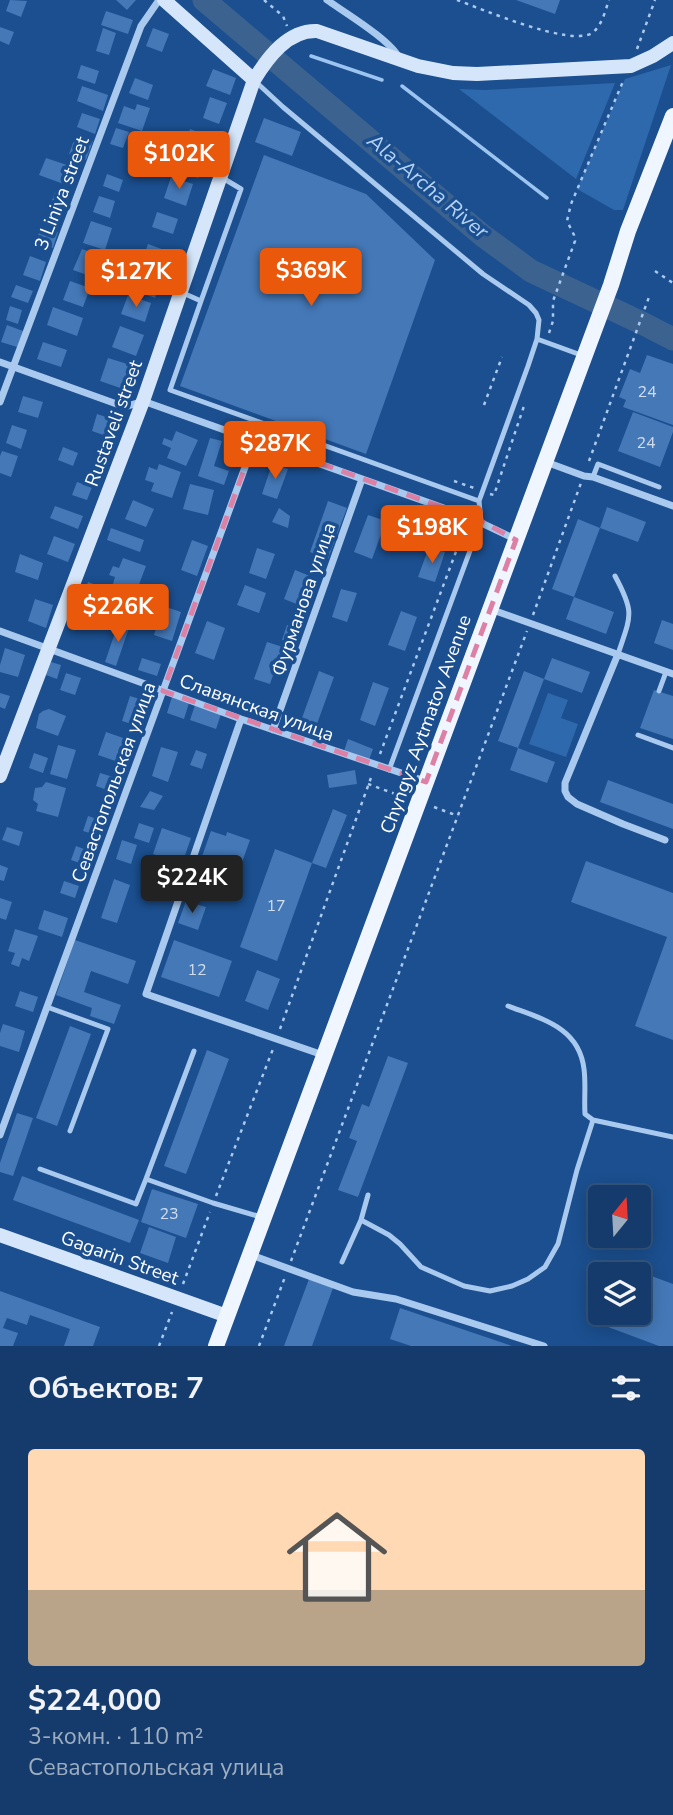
<!DOCTYPE html>
<html lang="ru">
<head>
<meta charset="utf-8">
<style>
	body { margin:0; font-family:"Nunito Sans",sans-serif; background:#1d4271; color:#f1f3f6; height:100vh; display:flex; flex-direction:column; font-size:26px; white-space:nowrap }
	* { box-sizing:border-box; margin:0 }
	p { font-size:23px; color:#9dadc1 }
	.icon { flex:none; width:38px; height:38px; fill:none; stroke:currentColor; stroke-width:2; stroke-linecap:round; stroke-linejoin:round }
	.map { position:relative; height:1346px; overflow:hidden }
	.drawer { display:flex; flex-direction:column; background:#143b6b; flex:1 }
	.drawer>* { flex:none }
	.needle { width:46px; rotate:18deg }
	.tools { position:absolute; left:588px; top:1185px; display:grid; gap:14px }
	.tools a { display:grid; place-items:center; width:63px; height:63px; border-radius:7px; background:#143b6b; box-shadow:0 4px 18px #0003,0 0 0 2px #33557e; font-size:35px }
	.price { position:absolute; translate:-50% -60px; padding:0 16px; border-radius:7px; background:#ea580c; color:#fff; font-size:23px; line-height:46px; filter:drop-shadow(0 2px 4px #0008) }
	.price::after { content:''; position:absolute; left:50%; top:42px; width:21px; height:16px; margin-left:-10px; background:inherit; clip-path:polygon(0 0,100% 0,50% 100%) }
	.price.selected { background:#222; color:#fff }
	ul { padding:0; list-style:none }
	li { display:grid; align-content:center; gap:14px; height:371px; padding:0 28px }
	li+li { border-top:2px solid #33557e }
	li span { display:grid; place-items:center; height:217px; border-radius:7px; color:#555 }
	li>.icon { margin-inline-start:auto }
	span .icon { width:126px; height:126px; fill:#fffc; stroke-width:1 }
	li b { font-size:30px }
	h2 { display:flex; justify-content:space-between; align-items:center; height:84px; padding:0 28px; font-size:30px }
	.map>svg:first-child { display:block }
</style>
</head>
<body>
<div class="map">
<svg width="673" height="1346" viewBox="0 0 673 1346">
	<rect width="100%" height="100%" fill="#1b4f8f"/>
	<path fill="#2e69ad" d="M671,65L623,210H614L577,189L625,79Z
		M615,83L576,179L459,89L485,90Z
		M548,693L568,700L561,718L578,724L566,757L529,744Z"/>
	<g fill="none" stroke-linecap="round" stroke-linejoin="round">
		<path stroke="#9cc4f0" stroke-width="3.5" d="M311,56L382,80
			M402,86L547,198"/>
		<path stroke="#3c6290" stroke-width="23" d="M204,0L482,235L531,271L644,324L673,339"/>
	</g>
	<path fill="#4478b7" d="M10,0L27,1L21,17L6,11Z
		M116,0H136L127,10Z
		M516,0H560L555,14Z
		M106,11L133,20L128,34L101,25Z
		M0,27L14,32L9,45L0,41Z
		M103,28L116,33L109,55L96,51Z
		M153,28L169,34L162,52L146,46Z
		M81,65L99,71L95,84L77,78Z
		M213,69L236,78L230,95L206,86Z
		M135,78L153,85L148,100L129,93Z
		M82,86L108,95L103,111L77,101Z
		M210,97L227,103L219,124L203,118Z
		M137,104L150,108L142,131L118,123L124,106L135,110Z
		M82,113L100,119L95,134L77,127Z
		M264,118L301,132L292,156L255,142Z
		M116,128L129,132L123,148L110,144Z
		M190,129L213,137L206,153L184,145Z
		M76,135L93,141L86,160L69,154Z
		M174,155L203,165L198,178L169,168Z
		M264,155L366,194L435,260L366,454L180,386Z
		M46,158L76,168L69,186L39,175Z
		M107,174L123,180L119,192L103,186Z
		M171,177L193,184L186,206L164,198Z
		M55,192L68,197L62,214L49,209Z
		M99,196L115,201L110,218L93,212Z
		M157,212L178,219L173,234L152,227Z
		M91,221L112,228L105,250L83,243Z
		M41,226L58,232L53,248L36,242Z
		M148,244L167,251L161,268L142,261Z
		M82,249L101,256L93,277L73,270Z
		M109,254L126,260L116,287L99,281Z
		M30,256L46,262L40,281L23,275Z
		M138,274L161,282L155,298L133,290Z
		M70,281L90,288L83,307L63,300Z
		M16,285L33,291L28,303L11,297Z
		M128,295L151,303L145,322L121,314Z
		M10,306L22,310L18,324L6,320Z
		M53,307L83,318L77,336L47,325Z
		M7,325L23,331L17,347L1,342Z
		M120,326L144,335L136,356L112,347Z
		M43,342L67,350L61,367L37,359Z
		M647,355L673,364V425L623,407L626,400L619,397L630,369L640,373Z
		M108,358L134,366L126,390L100,381Z
		M23,396L43,402L38,418L18,412Z
		M633,412L673,427V432L660,467L618,451Z
		M97,414L115,420L109,437L92,431Z
		M12,425L27,430L21,449L6,443Z
		M176,431L198,440L186,466L167,458L171,448L162,444L164,438L172,441Z
		M210,438L222,441L214,466L229,471L224,485L198,476Z
		M63,447L78,453L73,466L58,460Z
		M2,451L18,456L11,477L0,473V456Z
		M159,464L181,472L172,498L151,491L154,483L145,480L149,467L157,470Z
		M272,464L288,469L277,499L262,494Z
		M77,482L92,487L87,500L72,495Z
		M190,484L214,490L208,515L183,509Z
		M133,500L154,509L146,527L125,519Z
		M328,501L347,508L328,559L310,552Z
		M55,506L83,516L78,529L50,518Z
		M607,507L646,522L638,542L600,528Z
		M279,508L290,516L288,528L272,522Z
		M368,515L386,521L372,559L354,552Z
		M578,519L600,528L574,597L614,612L606,634L566,619L574,597L552,589Z
		M111,528L144,540L140,552L107,540Z
		M54,536L75,544L68,562L47,554Z
		M192,540L208,546L197,576L181,570Z
		M429,547L445,552L435,582L418,577Z
		M257,548L275,554L266,579L249,573Z
		M20,554L43,563L38,580L15,572Z
		M123,558L146,566L135,595L112,587L115,577L109,575L113,566L119,568Z
		M295,570L310,576L299,605L284,599Z
		M88,582L117,592L108,620L78,610Z
		M245,585L266,593L259,613L237,605Z
		M341,589L357,593L347,622L332,617Z
		M35,599L53,605L46,628L28,621Z
		M163,606L181,612L172,641L154,635Z
		M401,611L417,617L405,651L388,645Z
		M662,620L673,624V650L654,643Z
		M119,621L130,625L116,666L105,662Z
		M207,621L225,628L214,660L195,653Z
		M287,625L301,630L296,645L282,640Z
		M267,642L283,647L270,684L254,679Z
		M5,648L25,655L18,677L0,672V665Z
		M142,658L161,664L157,676L138,670Z
		M552,658L590,672L582,693L544,679L518,748L498,741L524,671L544,679Z
		M51,662L61,665L57,679L46,675Z
		M319,671L334,677L313,735L298,729Z
		M66,673L81,678L75,695L60,690Z
		M373,682L389,688L375,726L360,720Z
		M654,690L673,696V739L640,728Z
		M0,693L10,696L5,709L0,707Z
		M130,696L146,701L138,726L122,721Z
		M172,697L189,703L184,719L167,713Z
		M195,705L221,714L216,729L190,720Z
		M49,709L66,716L58,736L36,728L39,714L43,711Z
		M106,732L132,741L124,764L98,755Z
		M348,739L373,749L369,760L344,751Z
		M58,745L76,750L67,779L50,774Z
		M161,747L178,752L168,782L152,776Z
		M518,748L555,762L547,783L510,770Z
		M196,750L207,754L202,769L190,765Z
		M34,753L48,758L43,773L29,768Z
		M355,770L357,784L329,788L327,775Z
		M100,773L120,779L115,793L96,786Z
		M608,780L673,804V829L600,802Z
		M46,782L66,788L58,817L36,811L38,804L33,800L35,788L42,787Z
		M150,791L163,796L154,810L140,807Z
		M333,809L347,815L326,868L312,863Z
		M88,816L104,821L99,836L83,831Z
		M139,823L154,828L149,843L134,838Z
		M7,827L23,832L19,846L2,840Z
		M162,828L191,838L182,864L153,854Z
		M211,831L226,836L227,832L250,840L236,879L215,872L217,868L200,862Z
		M122,840L137,845L131,864L116,859Z
		M76,846L92,852L88,866L71,860Z
		M275,849L312,863L277,961L240,947Z
		M586,861L673,893V1040L635,1026L667,937L571,902Z
		M0,865L8,868L4,881L0,880Z
		M146,868L163,873L158,890L141,884Z
		M114,879L130,885L117,923L101,918Z
		M64,881L79,886L75,898L60,893Z
		M0,898L12,902L6,920L0,918Z
		M186,901L206,907L198,930L178,923Z
		M44,910L68,918L62,937L38,929Z
		M15,929L38,936L29,961L22,958L19,967L11,964L15,953L8,951Z
		M75,940L136,961L128,984L91,971L84,992L121,1005L114,1024L90,1016L92,1008L56,995Z
		M174,940L232,961L219,997L161,977Z
		M257,970L280,979L268,1010L245,1001Z
		M20,991L38,997L33,1012L15,1006Z
		M3,1024L25,1031L19,1052L0,1046V1033Z
		M70,1026L91,1034L57,1126L36,1118Z
		M207,1050L229,1059L186,1174L164,1166Z
		M388,1056L408,1063L358,1197L338,1190L357,1141L349,1138L362,1104L369,1107Z
		M17,1113L33,1118L13,1176L0,1172V1163Z
		M22,1176L139,1220L130,1243L13,1200Z
		M152,1189L198,1204L186,1238L141,1222Z
		M149,1227L176,1237L168,1263L140,1253Z
		M622,1265L673,1284V1346H659L600,1324L604,1312H639V1274H619Z
		M309,1279L333,1288L312,1346H284Z
		M0,1291L100,1327L93,1346H64L70,1329L30,1315L27,1325L7,1318L3,1328L18,1333L13,1346H0Z
		M400,1308L512,1346H411L390,1339Z"/>
	<g fill="none" stroke-linecap="round" stroke-linejoin="round">
		<path stroke="#a9c9ee" stroke-width="2.5" stroke-dasharray="3.5 5" stroke-linecap="butt" d="M264,0L283,16L287,26
			M457,0C482,9 570,47 592,33C602,26 605,11 609,0
			M637,49L655,0
			M655,271L673,283
			M549,333L553,321V301L575,241L574,235L567,221L571,204L624,79
			M484,405L502,357
			M589,461L649,297
			M454,481L474,488
			M490,494L494,495L524,406
			M533,615L581,483
			M380,754L466,525
			M368,784L401,796
			M434,807L458,816
			M280,1029L372,775
			M216,1196L273,1049
			M291,1261L527,631
			M183,1284L210,1212
			M159,1346L172,1312
			M259,1346L285,1277"/>
		<path stroke="#a9c9ee" stroke-width="5" d="M256,82L283,107L483,274L529,305L536,313L539,320L537,339L528,366L479,501L481,521L389,770
			M183,293L201,301L241,189L221,177
			M201,301L170,390L479,501
			M537,339L581,355
			M593,477L598,464L659,487
			M615,576C635,613 631,615 618,654
			M659,691L666,672
			M638,735L673,748
			M508,1006C542,1019 579,1027 584,1069C586,1084 584,1099 585,1114L593,1120L673,1137
			M47,1007L108,1029L70,1131
			M194,1051L146,1179L213,1203L261,1217
			M40,1169L136,1204L146,1179
			M361,1220L389,1235L400,1244L421,1267L464,1286L490,1291L512,1286L528,1279L545,1267L558,1244L577,1170L593,1120
			M342,1262L361,1220L368,1195"/>
		<path stroke="#a9c9ee" stroke-width="7" d="M327,0C344,12 394,42 400,60
			M0,362L125,407L143,401L469,517L515,539
			M0,402L141,26L159,0
			M546,462L584,476L593,477L673,506
			M490,609L673,674
			M0,631L241,719L425,781
			M618,654L565,783V791L568,797L577,804L623,824L665,840
			M241,719L146,994L323,1055
			M273,730L362,479
			M0,1135L255,440
			M251,1255L353,1292L396,1299L544,1346"/>
		<path stroke="#d6e6fa" stroke-width="14" d="M164,0L254,80
			M0,776L143,401L254,80C268,57 288,30 317,31L418,66L453,73L477,74L631,66L653,56L673,43
			M0,1235L227,1316"/>
		<path stroke="#f0f6ff" stroke-width="16" d="M216,1346L611,285L628,231L673,116"/>
	</g>
	<path fill="none" stroke="#dd80a5" stroke-width="5" stroke-dasharray="14 9" stroke-linejoin="round" d="M255,440L481,521L516,540L426,782L163,691Z"/>
	<g text-anchor="middle" stroke-width="7" stroke-linejoin="round" paint-order="stroke">
		<g font-size="16" fill="#d0dded">
			<text x="647" y="397">24</text>
			<text x="646" y="448">24</text>
			<text x="276" y="911">17</text>
			<text x="197" y="975">12</text>
			<text x="169" y="1219">23</text>
		</g>
		<g font-size="19" fill="#fff" stroke="#1b4f8f">
			<text transform="translate(61 193) rotate(-69)" y="7">3 Liniya street</text>
			<text transform="translate(113 423) rotate(-70)" y="7">Rustaveli street</text>
			<text transform="translate(303 599) rotate(-71)" y="7">Фурманова улица</text>
			<text transform="translate(257 707) rotate(20)" y="7">Славянская улица</text>
			<text transform="translate(425 724) rotate(-70)" y="7">Chyngyz Aytmatov Avenue</text>
			<text transform="translate(113 782) rotate(-70)" y="7">Севастопольская улица</text>
			<text transform="translate(120 1257) rotate(20)" y="7">Gagarin Street</text>
		</g>
		<g font-size="21" font-style="italic" fill="#b5d3f5" stroke="#1b4f8f">
			<text transform="translate(428 186) rotate(40)" y="7">Ala-Archa River</text>
		</g>
	</g>
</svg>
<div class="tools">
<a><svg class="needle" viewBox="-14 -14 28 28"><path d="M0-13l5 13h-10z" fill="#e53935"/><path d="M0 13l5-13h-10z" fill="#9dadc1"/></svg></a>
<a><svg class="icon" aria-label="layers" viewBox="0 0 24 24"><path d="M12 4l9 5-9 5-9-5zM3 14l9 5 9-5"/></svg></a>
</div>
<b class="price" style="left:179px;top:191px">$102K</b>
<b class="price" style="left:311px;top:308px">$369K</b>
<b class="price" style="left:136px;top:309px">$127K</b>
<b class="price" style="left:275px;top:481px">$287K</b>
<b class="price" style="left:432px;top:565px">$198K</b>
<b class="price" style="left:118px;top:644px">$226K</b>
<b class="price selected" style="left:192px;top:915px">$224K</b>
</div>
<section class="drawer">
<h2>Объектов: 7<svg class="icon" aria-label="filters" viewBox="0 0 24 24"><path d="M4 7h16M4 17h16"/><circle cx="9" cy="7" r="2"/><circle cx="15" cy="17" r="2"/></svg></h2>
<ul>
<li><span style="background:linear-gradient(#ffd9b3 65%,#b9a48a 0)"><svg class="icon" aria-label="home" viewBox="0 0 24 24"><path d="M3 11l9-7 9 7M6 9v11h12V9"/></svg></span><div><b>$224,000</b><p>3-комн. · 110 m²</p><p>Севастопольская улица</p></div></li>
</ul>
</section>
</body>
</html>
